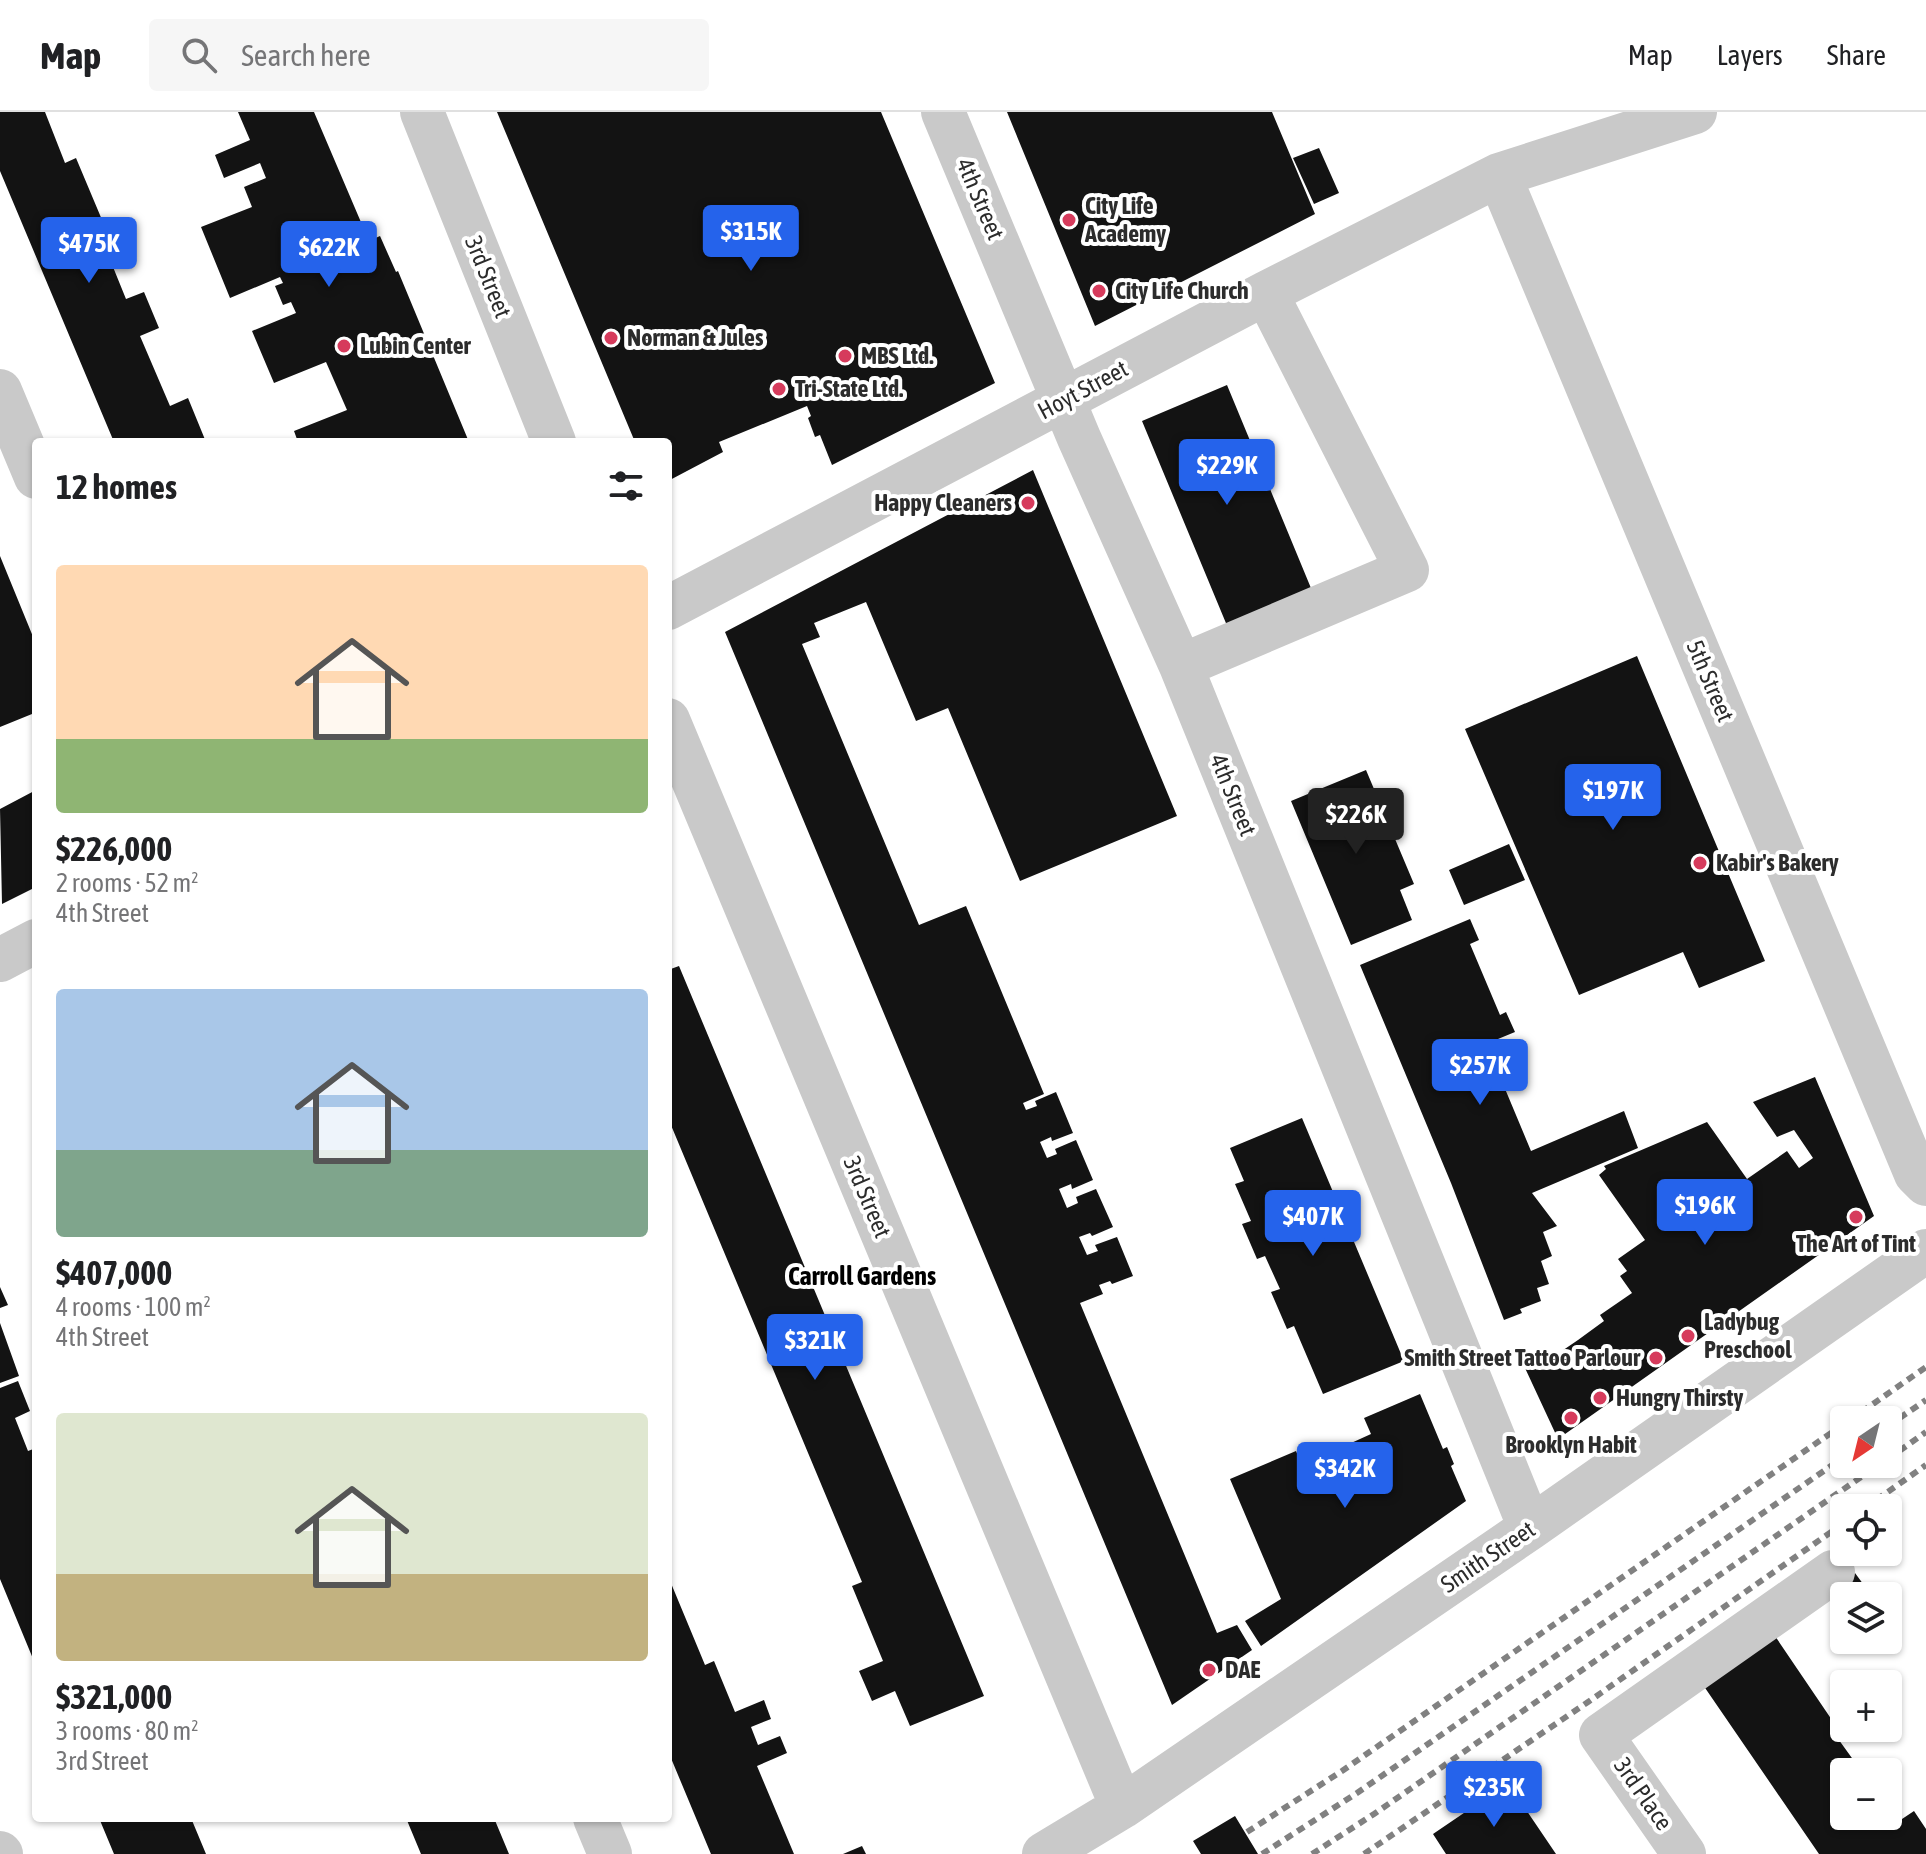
<!DOCTYPE html>
<html lang="en">
<head>
<meta charset="utf-8">
<style>
	body { margin:0; font-family:"Asap Condensed",sans-serif; background:#f6f6f6; color:#202124; height:100vh; display:flex; flex-direction:column; font-size:30px; white-space:nowrap }
	* { box-sizing:border-box; margin:0 }
	p { font-size:26px; color:#757577 }
	.icon { flex:none; width:44px; height:44px; fill:none; stroke:currentColor; stroke-width:2; stroke-linecap:round; stroke-linejoin:round }
	.map { position:relative; flex:1; overflow:hidden }
	.drawer { position:absolute; left:32px; top:326px; width:640px; height:1384px; display:flex; flex-direction:column; background:#fff; border-radius:8px; box-shadow:0 2px 6px #0004 }
	.drawer>* { flex:none }
	.needle { width:52px; rotate:215deg }
	.tools { position:absolute; left:1830px; top:1294px; display:grid; gap:16px }
	.tools a { display:grid; place-items:center; width:72px; height:72px; border-radius:8px; background:#fff; box-shadow:0 2px 6px #0004; font-size:40px }
	.price { position:absolute; translate:-50% -68px; padding:0 18px; border-radius:8px; background:#2563eb; color:#fff; font-size:26px; line-height:52px; filter:drop-shadow(0 2px 4px #0008) }
	.price::after { content:''; position:absolute; left:50%; top:48px; width:24px; height:18px; margin-left:-12px; background:inherit; clip-path:polygon(0 0,100% 0,50% 100%) }
	.price.selected { background:#222; color:#fff }
	ul { padding:0; list-style:none }
	li { display:grid; align-content:center; gap:16px; height:424px; padding:0 24px }
	li span { display:grid; place-items:center; height:248px; border-radius:8px; color:#555 }
	li>.icon { margin-inline-start:auto }
	span .icon { width:144px; height:144px; fill:#fffc; stroke-width:1 }
	li b { font-size:34px }
	h2 { display:flex; justify-content:space-between; align-items:center; height:96px; padding:0 24px; font-size:34px }
	header { display:flex; align-items:center; gap:48px; box-sizing:border-box; height:112px; padding:0 40px; background:#fff; border-bottom:2px solid #e0e0e0 }
	header strong { font-size:38px }
	nav { display:flex; gap:44px; margin-inline-start:auto; font-size:28px }
	.search { width:560px; height:72px; background:#f6f6f6; display:flex; align-items:center; gap:20px; box-sizing:border-box; padding:0 28px; border-radius:8px; color:#757577; font-size:30px }
	.map>svg:first-child { display:block }
</style>
</head>
<body>
<header>
<strong>Map</strong>
<div class="search"><svg class="icon" aria-label="search" viewBox="0 0 24 24"><circle cx="10" cy="10" r="6"/><path d="M15 15l6 6"/></svg>Search here</div>
<nav><a>Map</a><a>Layers</a><a>Share</a></nav>
</header>
<div class="map">
<svg width="1926" height="1742" viewBox="0 0 1926 1742">
	<rect width="100%" height="100%" fill="#fff"/>
	<path fill="#131313" d="M0,0H45L65,51L76,46L105,115L98,118L126,187L144,180L159,216L140,224L170,294L188,286L206,330H114L0,59Z
		M238,0H314L369,129L380,124L396,160L398,159L469,330H298L294,319L347,298L326,250L274,271L252,219L296,201L291,190L283,193L275,174L283,171L280,165L230,186L201,115L252,95L244,75L266,66L260,51L224,66L215,43L250,28Z
		M497,0H881L995,271L832,353L820,323L815,325L808,306L811,304L807,294L719,330L723,340L668,369V330H635Z
		M1007,0H1272L1315,102L1095,214Z
		M1319,36L1339,81L1314,92L1293,46Z
		M1227,273L1313,481L1228,516L1142,309Z
		M1033,358L1177,704L1020,769L948,596L916,609L866,490L814,511L820,525L802,532L919,813L966,794L1044,982L1023,991L1026,998L1037,994L1035,989L1056,980L1073,1021L1052,1029L1051,1025L1040,1030L1047,1046L1057,1042L1055,1037L1076,1028L1093,1068L1072,1077L1071,1072L1059,1077L1067,1096L1078,1091L1076,1085L1096,1077L1113,1115L1092,1124L1090,1121L1079,1125L1087,1143L1098,1139L1095,1133L1117,1125L1133,1164L1112,1172L1110,1169L1099,1173L1103,1182L1080,1191L1217,1521L1237,1513L1252,1538L1172,1593L725,520Z
		M0,444L36,532V610L32,602L0,615Z
		M1637,544L1765,849L1699,876L1683,840L1579,883L1465,617Z
		M1366,658L1414,772L1400,778L1412,808L1351,833L1291,689Z
		M36,678V775L2,792L0,697Z
		M1509,732L1525,768L1464,793L1449,758Z
		M1470,807L1479,828L1470,832L1500,903L1506,900L1515,920L1498,927L1502,934L1480,944L1488,964L1498,960L1531,1039L1624,999L1638,1036L1532,1081L1557,1114L1543,1120L1552,1144L1541,1149L1549,1172L1537,1176L1541,1189L1520,1197L1522,1201L1504,1208L1451,1071L1360,853Z
		M679,854L984,1584L910,1614L895,1579L872,1589L859,1559L883,1549L852,1474L862,1470L668,1006V858Z
		M1815,965L1874,1104L1558,1327L1525,1256L1549,1239L1553,1245L1578,1228L1604,1209L1600,1203L1632,1181L1620,1164L1627,1159L1618,1147L1645,1128L1599,1063L1606,1057L1604,1054L1707,1010L1747,1067L1787,1039L1799,1056L1813,1046L1794,1018L1777,1025L1753,990Z
		M1302,1006L1404,1249L1323,1282L1294,1214L1287,1217L1271,1180L1280,1177L1265,1144L1257,1147L1242,1112L1251,1109L1235,1072L1244,1069L1230,1036Z
		M0,1175L8,1193L0,1196Z
		M0,1211L19,1264L0,1271Z
		M18,1269L30,1299L15,1306L28,1339L36,1336V1554L0,1467V1276Z
		M1420,1282L1443,1337L1447,1335L1454,1352L1451,1354L1466,1389L1261,1534L1245,1509L1281,1487L1230,1367L1296,1339L1303,1356L1340,1340L1338,1337L1371,1322L1364,1306Z
		M1855,1461L1872,1484H1842L1836,1474Z
		M668,1464L705,1553L714,1549L735,1600L764,1588L771,1607L751,1615L758,1633L780,1624L787,1641L757,1654L794,1742H711L668,1639Z
		M1773,1521L1836,1614L1831,1617L1862,1660H1844V1704H1888V1699L1896,1711L1914,1699L1926,1717V1742H1819L1701,1570Z
		M1508,1671L1556,1742H1446L1433,1722Z
		M1235,1704L1258,1742H1201L1193,1729Z
		M99,1706H191L206,1742H114Z
		M406,1706H494L509,1742H421Z
		M862,1734L866,1742H843Z"/>
	<g fill="none" stroke-linecap="round" stroke-linejoin="round">
		<path stroke="#c9c9c9" stroke-width="44" d="M422,0L554,330
			M943,0L1079,326L1181,554L1530,1416
			M1499,63L1916,1062L1926,1072
			M0,279L36,365
			M668,496L1266,181L1499,63L1695,0
			M1181,554L1407,458L1266,181
			M668,608L1122,1695
			M0,848L36,829
			M595,1706L610,1742
			M0,1741L1,1742
			M1044,1742L1122,1695L1530,1416L1926,1139
			M1684,1742L1601,1623L1833,1460"/>
		<path stroke="#818181" stroke-width="6" stroke-dasharray="8 6" stroke-linecap="butt" d="M1850,1308L1926,1255
			M1888,1314L1926,1288
			M1888,1347L1926,1320
			M1865,1396L1926,1353
			M1247,1720L1342,1659L1844,1312
			M1262,1742L1357,1681L1844,1345
			M1312,1742L1374,1702L1880,1352
			M1364,1742L1588,1590L1844,1411"/>
	</g>
	<g fill="#d63b5c" stroke="#fff" stroke-width="3">
		<circle cx="1069" cy="108" r="8"/>
		<circle cx="1099" cy="179" r="8"/>
		<circle cx="611" cy="226" r="8"/>
		<circle cx="344" cy="234" r="8"/>
		<circle cx="845" cy="244" r="8"/>
		<circle cx="779" cy="277" r="8"/>
		<circle cx="1028" cy="391" r="8"/>
		<circle cx="1700" cy="751" r="8"/>
		<circle cx="1856" cy="1105" r="8"/>
		<circle cx="1688" cy="1224" r="8"/>
		<circle cx="1656" cy="1246" r="8"/>
		<circle cx="1600" cy="1286" r="8"/>
		<circle cx="1571" cy="1306" r="8"/>
		<circle cx="1209" cy="1558" r="8"/>
	</g>
	<g text-anchor="middle" stroke-width="8" stroke-linejoin="round" paint-order="stroke">
		<g font-size="24" fill="#2c2c2c" stroke="#fff">
			<text transform="translate(980 87) rotate(67)" y="8">4th Street</text>
			<text transform="translate(488 165) rotate(68)" y="8">3rd Street</text>
			<text transform="translate(1083 278) rotate(-28)" y="8">Hoyt Street</text>
			<text transform="translate(1710 569) rotate(67)" y="8">5th Street</text>
			<text transform="translate(1233 683) rotate(68)" y="8">4th Street</text>
			<text transform="translate(867 1085) rotate(67)" y="8">3rd Street</text>
			<text transform="translate(1488 1445) rotate(-34)" y="8">Smith Street</text>
			<text transform="translate(1643 1682) rotate(55)" y="8">3rd Place</text>
		</g>
		<g font-size="24" font-weight="bold" fill="#2c2c2c" stroke="#fff" text-anchor="start">
			<text x="1085" y="102">City Life<tspan x="1085" dy="28">Academy</tspan></text>
			<text x="1115" y="187">City Life Church</text>
			<text x="627" y="234">Norman &amp; Jules</text>
			<text x="360" y="242">Lubin Center</text>
			<text x="861" y="252">MBS Ltd.</text>
			<text x="795" y="285">Tri-State Ltd.</text>
			<text x="1012" y="399" text-anchor="end">Happy Cleaners</text>
			<text x="1716" y="759">Kabir's Bakery</text>
			<text x="1856" y="1140" text-anchor="middle">The Art of Tint</text>
			<text x="1704" y="1218">Ladybug<tspan x="1704" dy="28">Preschool</tspan></text>
			<text x="1640" y="1254" text-anchor="end">Smith Street Tattoo Parlour</text>
			<text x="1616" y="1294">Hungry Thirsty</text>
			<text x="1571" y="1341" text-anchor="middle">Brooklyn Habit</text>
			<text x="1225" y="1566">DAE</text>
		</g>
		<g font-size="26" font-weight="bold" fill="#000" stroke="#fff">
			<text x="862" y="1173">Carroll Gardens</text>
		</g>
	</g>
</svg>
<div class="tools">
<a><svg class="needle" viewBox="-14 -14 28 28"><path d="M0-13l5 13h-10z" fill="#e53935"/><path d="M0 13l5-13h-10z" fill="#757577"/></svg></a>
<a><svg class="icon" aria-label="locate" viewBox="0 0 24 24"><circle cx="12" cy="12" r="6"/><path d="M12 2v4M12 18v4M2 12h4M18 12h4"/></svg></a>
<a><svg class="icon" aria-label="layers" viewBox="0 0 24 24"><path d="M12 4l9 5-9 5-9-5zM3 14l9 5 9-5"/></svg></a>
<a>+</a>
<a>−</a>
</div>
<b class="price" style="left:751px;top:161px">$315K</b>
<b class="price" style="left:89px;top:173px">$475K</b>
<b class="price" style="left:329px;top:177px">$622K</b>
<b class="price" style="left:1227px;top:395px">$229K</b>
<b class="price" style="left:1613px;top:720px">$197K</b>
<b class="price selected" style="left:1356px;top:744px">$226K</b>
<b class="price" style="left:1480px;top:995px">$257K</b>
<b class="price" style="left:1705px;top:1135px">$196K</b>
<b class="price" style="left:1313px;top:1146px">$407K</b>
<b class="price" style="left:815px;top:1270px">$321K</b>
<b class="price" style="left:1345px;top:1398px">$342K</b>
<b class="price" style="left:1494px;top:1717px">$235K</b>
<section class="drawer">
<h2>12 homes<svg class="icon" aria-label="filters" viewBox="0 0 24 24"><path d="M4 7h16M4 17h16"/><circle cx="9" cy="7" r="2"/><circle cx="15" cy="17" r="2"/></svg></h2>
<ul>
<li><span style="background:linear-gradient(#ffd9b3 70%,#8fb573 0)"><svg class="icon" aria-label="home" viewBox="0 0 24 24"><path d="M3 11l9-7 9 7M6 9v11h12V9"/></svg></span><div><b>$226,000</b><p>2 rooms · 52 m²</p><p>4th Street</p></div></li>
<li><span style="background:linear-gradient(#a9c7e8 65%,#7fa58c 0)"><svg class="icon" aria-label="home" viewBox="0 0 24 24"><path d="M3 11l9-7 9 7M6 9v11h12V9"/></svg></span><div><b>$407,000</b><p>4 rooms · 100 m²</p><p>4th Street</p></div></li>
<li><span style="background:linear-gradient(#dfe7d0 65%,#c2b280 0)"><svg class="icon" aria-label="home" viewBox="0 0 24 24"><path d="M3 11l9-7 9 7M6 9v11h12V9"/></svg></span><div><b>$321,000</b><p>3 rooms · 80 m²</p><p>3rd Street</p></div></li>
</ul>
</section>
</div>
</body>
</html>
